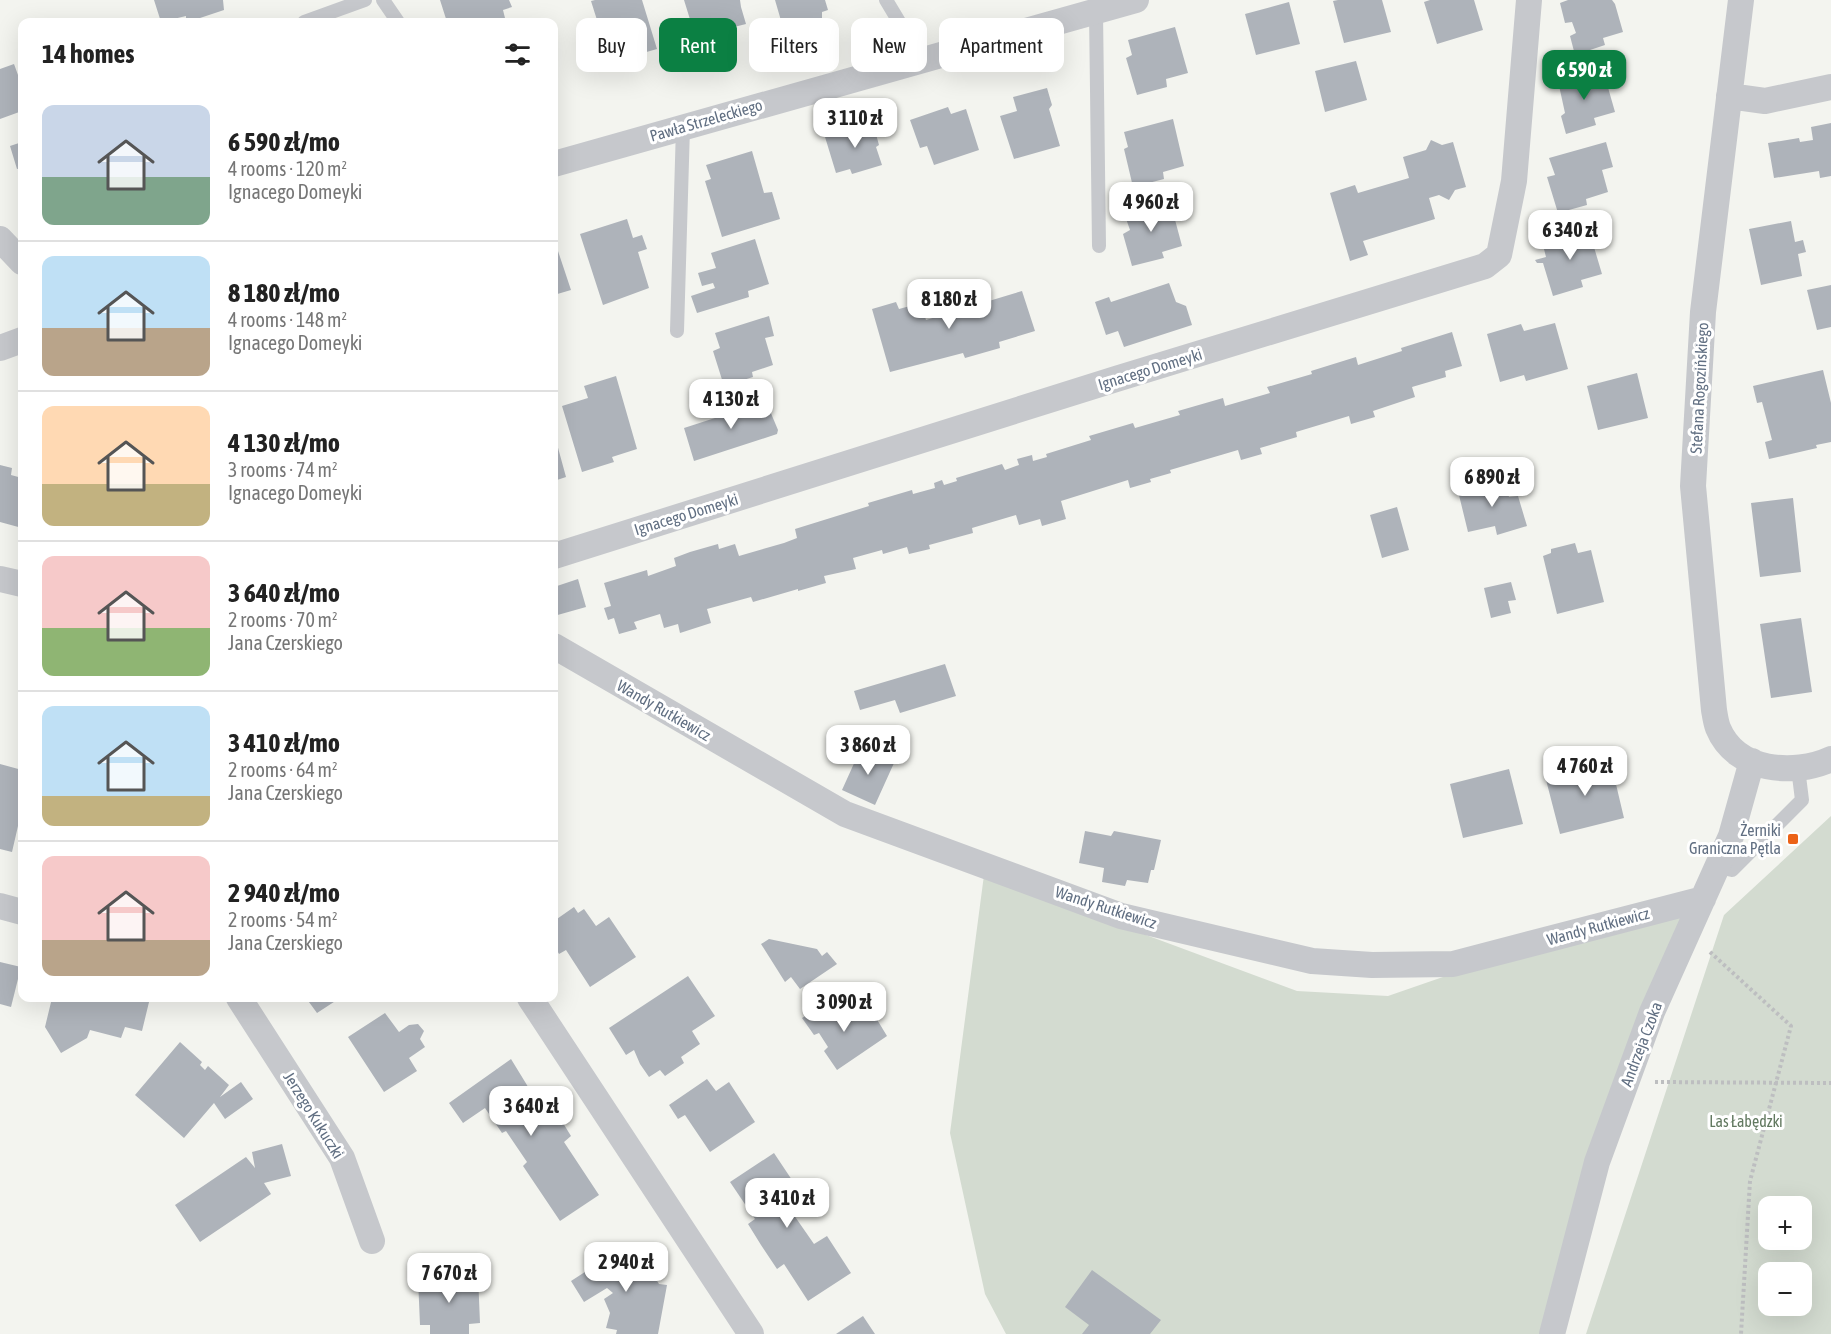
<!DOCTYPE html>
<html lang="en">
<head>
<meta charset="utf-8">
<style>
	body { margin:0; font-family:"Asap Condensed",sans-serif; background:#f2f2f2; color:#222; height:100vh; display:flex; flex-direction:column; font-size:22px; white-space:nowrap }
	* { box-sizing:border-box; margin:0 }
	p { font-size:20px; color:#767676 }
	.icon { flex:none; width:33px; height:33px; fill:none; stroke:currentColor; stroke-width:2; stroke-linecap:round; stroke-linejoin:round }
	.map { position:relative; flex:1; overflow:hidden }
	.details { position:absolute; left:18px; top:18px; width:540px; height:984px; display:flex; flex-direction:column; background:#fff; border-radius:12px; box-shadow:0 6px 24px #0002 }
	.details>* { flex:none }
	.top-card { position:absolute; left:576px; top:18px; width:570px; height:54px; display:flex; gap:12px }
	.controls { position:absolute; left:1758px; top:1196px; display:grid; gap:12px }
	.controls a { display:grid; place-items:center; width:54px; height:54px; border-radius:12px; background:#fff; box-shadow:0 6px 24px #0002; font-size:30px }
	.price { position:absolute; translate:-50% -51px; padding:0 14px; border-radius:12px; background:#fff; color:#222; font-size:20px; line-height:39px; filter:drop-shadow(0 2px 3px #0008) }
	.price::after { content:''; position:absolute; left:50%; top:36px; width:18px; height:14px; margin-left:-9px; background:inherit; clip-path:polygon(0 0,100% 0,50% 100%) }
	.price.selected { background:#0b8043; color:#fff }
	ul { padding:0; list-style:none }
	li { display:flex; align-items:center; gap:18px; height:150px; padding:0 24px }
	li+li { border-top:2px solid #e0e0e0 }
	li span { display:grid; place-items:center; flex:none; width:168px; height:120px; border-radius:12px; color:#555 }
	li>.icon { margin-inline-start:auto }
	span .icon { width:72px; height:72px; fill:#fffc; stroke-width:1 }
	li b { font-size:26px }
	h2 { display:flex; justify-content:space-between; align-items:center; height:72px; padding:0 24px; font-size:26px }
	.tag { padding:0 21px; border-radius:12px; background:#fff; box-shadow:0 6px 24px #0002; font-size:21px; line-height:54px }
	.tag.selected { background:#0b8043; color:#fff }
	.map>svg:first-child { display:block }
</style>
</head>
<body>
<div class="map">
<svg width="1831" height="1334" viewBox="0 0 1831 1334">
	<rect width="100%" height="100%" fill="#f3f4ef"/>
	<path fill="#d3dbd0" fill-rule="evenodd" d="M1831,816V1334H1586L1724,915ZM1768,1206H1802V1239H1768ZM1768,1272H1802V1305H1768Z
		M984,875L1297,991L1388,996L1694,890L1548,1334H1006L985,1294L950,1133Z"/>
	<path fill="#aeb3ba" d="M154,0H223L224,10L188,22H186V16L161,22Z
		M440,0H509L512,7L503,10L506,22H447Z
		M595,0H642L657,49L629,57L628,49L608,55L591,1Z
		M684,0H740L741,7L746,24L722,30L720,21L693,29Z
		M775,0H825L828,10L822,12V18L792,26L791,22L782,24Z
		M1338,0H1382L1391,32L1344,43L1333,1Z
		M1430,0H1474L1483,30L1437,44L1424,2Z
		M1568,0H1612L1615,4L1623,32L1603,38L1605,45L1575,55L1570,36L1576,33L1572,22L1565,23L1560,3Z
		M1289,2L1300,44L1256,55L1245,14Z
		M1175,27L1188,73L1166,79L1167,87L1137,95L1126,58L1132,55L1128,40Z
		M1356,61L1367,100L1325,112L1315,71Z
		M14,64L22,86V111L0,119V69Z
		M1599,69L1604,84H1607L1615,112L1594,118L1596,125L1566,134L1561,116L1565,113L1558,81Z
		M1047,88L1052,105L1049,109L1060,146L1014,159L1000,116L1017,111L1013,97Z
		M948,107L951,114L966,109L979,150L934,165L927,146L920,148L910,120Z
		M1173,119L1184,166L1163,172L1164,179L1133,187L1124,149L1128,147L1124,132Z
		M872,120L879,145L876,147L882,165L852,174L850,169L836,173L825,137L858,127V124Z
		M1831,123V176L1820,178L1819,171L1774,178L1768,143L1799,138L1800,142L1813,140L1811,127Z
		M1431,140L1442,145L1453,142L1466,187L1455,190L1449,200L1439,195L1429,198L1435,219L1363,241L1368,255L1350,261L1330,193L1355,185L1358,193L1409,178L1403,157L1426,150Z
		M22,142V168L17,169L10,146Z
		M1606,142L1613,167L1602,170L1608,192L1586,199L1587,205L1558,213L1547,177L1555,175L1549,158Z
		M752,151L764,193L772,192L780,219L722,237L705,181L711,179L706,165Z
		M1170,201L1182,246L1162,252L1164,258L1132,266L1123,234L1130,230L1124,213Z
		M627,219L633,238L642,235L647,249L638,252L649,288L603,305L580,234Z
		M1791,221L1795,242L1803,240L1806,252L1798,254L1802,276L1761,285L1749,229Z
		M1588,227L1602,274L1581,280L1583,287L1553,296L1543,263H1537L1535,260L1546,257L1542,241Z
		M554,239L571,290L554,295Z
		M755,239L769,284L748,291L749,297L697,313L691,296L715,288L713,283L702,286L698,273L716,268L711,253Z
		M1169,283L1176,302L1186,306L1192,325L1124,347L1118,331L1106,335L1095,302L1109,297L1111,302Z
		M1831,285V327L1817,330L1807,290Z
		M1022,291L1035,331L999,342L1000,348L965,358L963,353L890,372L872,309L896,302L899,309L921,303L926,320Z
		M769,316L774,336L765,338L773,365L752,372L753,377L724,386L713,351L720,348L715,333Z
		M1555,323L1568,369L1526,381L1524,375L1500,382L1487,334L1521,324L1524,331Z
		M1452,332L1462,366L1445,371L1446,377L1412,387L1415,397L1373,411L1375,417L1351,424L1349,416L1296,432L1297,437L1260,448L1262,454L1241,460L1238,450L1170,470L1171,473L1150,479L1151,482L1130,488L1128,480L1061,501L1066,519L1042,526L1040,519L1019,525L1016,515L972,528L973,533L929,545L930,549L909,554L907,547L883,554L882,550L853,558L856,569L824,576L826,583L798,591V589L753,602L751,597L707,609L711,623L680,633L678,624L664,628L660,614L634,622L637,629L619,634L614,618L608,620L604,608L611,606L604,583L647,570L648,576L676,566L674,558L690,552L718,544L719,549L735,544L739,556L784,543L797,538L795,529L869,506L868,503L912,490L913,494L935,488L934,483L942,480L944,485L957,481L956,478L1002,464L1005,470L1019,465L1017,459L1032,455L1033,461L1047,457L1046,454L1091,440L1089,436L1133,423L1135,428L1180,415L1178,411L1223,398L1225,406L1270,393L1267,387L1312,374L1311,371L1356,357L1358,365L1402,351L1401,348Z
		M1823,370L1831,403V442L1816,445L1817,448L1769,459L1765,442L1772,440L1762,402L1757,403L1753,386Z
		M1637,373L1648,418L1598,430L1587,386Z
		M616,376L637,449L612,457L614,462L582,472L562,406L588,398L584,386Z
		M765,399L778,430L777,434L694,461L684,428L715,418L714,415Z
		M554,433L566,477L554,481Z
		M0,465L12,468L11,475L22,478V528L0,522Z
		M1504,479L1509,497L1518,496L1527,526L1497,535L1495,526L1468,532L1458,491Z
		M1793,498L1801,572L1760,577L1751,503Z
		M1397,507L1409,550L1382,558L1370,515Z
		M1575,543L1578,553L1591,550L1604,602L1557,614L1543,556L1551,553V549Z
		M578,579L586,607L554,616V587Z
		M1511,582L1516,600L1508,601L1511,613L1491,618L1484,588Z
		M1801,618L1812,692L1771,698L1760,624Z
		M945,664L956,696L900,713L895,700L860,710L854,691Z
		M861,748L894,763L875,805L842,790Z
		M1610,759L1624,818L1560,834L1545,776Z
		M0,764L22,770V827L18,826L12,852L0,849Z
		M1509,769L1523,824L1463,838L1450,784Z
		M1085,831L1111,836L1114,831L1161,840L1154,870H1151L1148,883L1127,880L1125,886L1102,882L1104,868L1079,863Z
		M574,907L578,913L584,909L596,926L609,917L636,957L590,987L566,950L559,954L554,945V921Z
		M769,939L817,949L822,956L827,952L837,964L800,989L791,977L785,982L761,944Z
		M0,962L21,967L11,1007L0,1004Z
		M688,976L715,1016L692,1031L700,1044L681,1057L684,1063L665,1076L660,1070L649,1077L640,1064L634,1050L626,1055L609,1028Z
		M52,998H150L142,1031L125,1027L121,1038L90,1030L87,1038L61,1053L45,1027Z
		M306,998H340L317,1013Z
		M830,1000L840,1015L845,1011L852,1020L870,1008L887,1036L837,1070L824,1051L828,1047L819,1033L814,1035L802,1018Z
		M385,1013L399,1032L409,1025L418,1024L424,1031L420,1039L425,1047L409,1058L417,1071L384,1092L348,1037Z
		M180,1042L202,1062L200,1065L205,1070L208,1066L229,1085L220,1097L241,1082L253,1099L225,1119L214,1103L184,1138L135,1095Z
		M511,1059L541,1108L550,1102L571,1136L564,1142L599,1195L560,1221L523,1166L527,1162L506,1131L502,1133L485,1108L463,1123L449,1103Z
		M707,1079L716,1091L729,1082L755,1122L710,1152L685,1115L678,1119L669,1105Z
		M282,1144L291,1176L264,1183L271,1194L200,1242L175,1205L246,1157L255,1168L252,1152Z
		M774,1153L800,1192L785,1202L798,1221L814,1244L827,1236L851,1273L808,1301L784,1264L777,1269L761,1245L748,1224L755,1219L730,1182Z
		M635,1246L659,1284L667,1285L658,1334H616L617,1330L606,1328L610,1313L604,1299L613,1293L607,1288L584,1302L571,1281L605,1259L609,1263Z
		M1092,1270L1161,1320L1150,1334H1082L1089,1325L1065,1307Z
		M478,1275L480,1323L469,1324V1334H430V1325H420L418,1278Z
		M863,1316L875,1334H836Z"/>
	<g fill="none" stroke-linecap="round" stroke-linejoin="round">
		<path stroke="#bdbec0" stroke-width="4" stroke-dasharray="3 3" stroke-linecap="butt" d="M1710,952L1791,1026L1750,1181L1741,1334
			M1655,1082L1831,1083"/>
		<path stroke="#c6c8cc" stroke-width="14" d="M383,0L398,22
			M886,0L922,60
			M1096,12L1099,246
			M304,22L365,0
			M677,331L683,127
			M1718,867L1732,870L1802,800L1798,768"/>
		<path stroke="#c6c8cc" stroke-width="26" d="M1741,0L1703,312L1693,486L1714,710C1715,716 1716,723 1718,728C1736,772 1794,776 1831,759
			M1729,96L1765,101L1831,87
			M554,164L1136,0
			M0,239L22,262
			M0,348L22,340
			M554,556L1116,379L1485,266L1499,255L1514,181L1529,0
			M0,579L22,584
			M554,646L845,814L1121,916L1312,961L1372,965L1453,964L1703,899
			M0,906L22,912
			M239,998L342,1158L372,1241
			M530,998L751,1334
			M1552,1334L1597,1162L1652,1012L1731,836L1752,761"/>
	</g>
	<rect fill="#ec6317" stroke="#fff" stroke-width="2" x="1787" y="833" width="12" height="12" rx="3"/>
	<g text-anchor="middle" stroke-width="6" stroke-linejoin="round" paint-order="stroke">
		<g font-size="16" fill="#616f82" stroke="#fff">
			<text transform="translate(706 120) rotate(-16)" y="6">Pawła Strzeleckiego</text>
			<text transform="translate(1150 369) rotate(-17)" y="6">Ignacego Domeyki</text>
			<text transform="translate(1699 388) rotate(-87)" y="6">Stefana Rogozińskiego</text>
			<text transform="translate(686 514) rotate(-17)" y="6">Ignacego Domeyki</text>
			<text transform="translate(664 710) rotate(30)" y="6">Wandy Rutkiewicz</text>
			<text transform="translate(1106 907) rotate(18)" y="6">Wandy Rutkiewicz</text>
			<text transform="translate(1598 926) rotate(-15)" y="6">Wandy Rutkiewicz</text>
			<text transform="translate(1641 1044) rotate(-69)" y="6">Andrzeja Czoka</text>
			<text transform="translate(314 1115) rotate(58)" y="6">Jerzego Kukuczki</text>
		</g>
		<g font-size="16" fill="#616f82" stroke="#fff" text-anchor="end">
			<text x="1781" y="836">Żerniki<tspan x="1781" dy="18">Graniczna Pętla</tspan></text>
		</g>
		<g font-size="16" fill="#627960" stroke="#fff">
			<text x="1746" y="1127">Las Łabędzki</text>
		</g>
	</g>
</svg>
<div class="controls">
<a>+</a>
<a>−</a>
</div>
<b class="price selected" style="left:1584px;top:101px">6 590 zł</b>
<b class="price" style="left:855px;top:149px">3 110 zł</b>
<b class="price" style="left:1151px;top:233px">4 960 zł</b>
<b class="price" style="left:1570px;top:261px">6 340 zł</b>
<b class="price" style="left:949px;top:330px">8 180 zł</b>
<b class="price" style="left:731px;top:430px">4 130 zł</b>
<b class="price" style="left:1492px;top:508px">6 890 zł</b>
<b class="price" style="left:868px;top:776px">3 860 zł</b>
<b class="price" style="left:1585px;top:797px">4 760 zł</b>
<b class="price" style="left:844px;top:1033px">3 090 zł</b>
<b class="price" style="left:531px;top:1137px">3 640 zł</b>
<b class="price" style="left:787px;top:1229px">3 410 zł</b>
<b class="price" style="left:626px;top:1293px">2 940 zł</b>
<b class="price" style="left:449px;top:1304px">7 670 zł</b>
<div class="top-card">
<a class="tag">Buy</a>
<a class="tag selected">Rent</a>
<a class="tag">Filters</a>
<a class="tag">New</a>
<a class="tag">Apartment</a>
</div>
<section class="details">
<h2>14 homes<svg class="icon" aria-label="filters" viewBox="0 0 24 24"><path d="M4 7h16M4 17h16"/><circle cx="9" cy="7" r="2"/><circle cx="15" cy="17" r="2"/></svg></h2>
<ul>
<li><span style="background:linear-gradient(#c9d6e8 60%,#7fa58c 0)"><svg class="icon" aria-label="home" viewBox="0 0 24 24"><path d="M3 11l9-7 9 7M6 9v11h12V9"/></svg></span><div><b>6 590 zł/mo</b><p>4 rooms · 120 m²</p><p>Ignacego Domeyki</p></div></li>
<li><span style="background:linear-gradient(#bfe0f5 60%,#b9a48a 0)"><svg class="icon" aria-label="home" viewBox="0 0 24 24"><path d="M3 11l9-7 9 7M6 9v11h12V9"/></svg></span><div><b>8 180 zł/mo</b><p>4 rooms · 148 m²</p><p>Ignacego Domeyki</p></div></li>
<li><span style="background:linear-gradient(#ffd9b3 65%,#c2b280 0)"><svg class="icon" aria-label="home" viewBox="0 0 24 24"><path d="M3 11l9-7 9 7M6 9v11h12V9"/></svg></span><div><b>4 130 zł/mo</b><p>3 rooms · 74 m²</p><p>Ignacego Domeyki</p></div></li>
<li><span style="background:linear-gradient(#f6c9c9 60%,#8fb573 0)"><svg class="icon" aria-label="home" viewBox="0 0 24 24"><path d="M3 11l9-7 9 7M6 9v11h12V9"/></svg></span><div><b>3 640 zł/mo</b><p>2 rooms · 70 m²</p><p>Jana Czerskiego</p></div></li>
<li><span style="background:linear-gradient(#bfe0f5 75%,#c2b280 0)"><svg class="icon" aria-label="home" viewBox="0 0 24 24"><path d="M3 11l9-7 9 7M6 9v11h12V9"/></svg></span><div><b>3 410 zł/mo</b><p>2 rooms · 64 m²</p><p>Jana Czerskiego</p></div></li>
<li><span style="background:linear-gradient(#f6c9c9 70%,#b9a48a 0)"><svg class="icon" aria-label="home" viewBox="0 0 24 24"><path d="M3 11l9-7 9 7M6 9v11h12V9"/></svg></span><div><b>2 940 zł/mo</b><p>2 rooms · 54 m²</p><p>Jana Czerskiego</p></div></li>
</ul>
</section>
</div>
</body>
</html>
